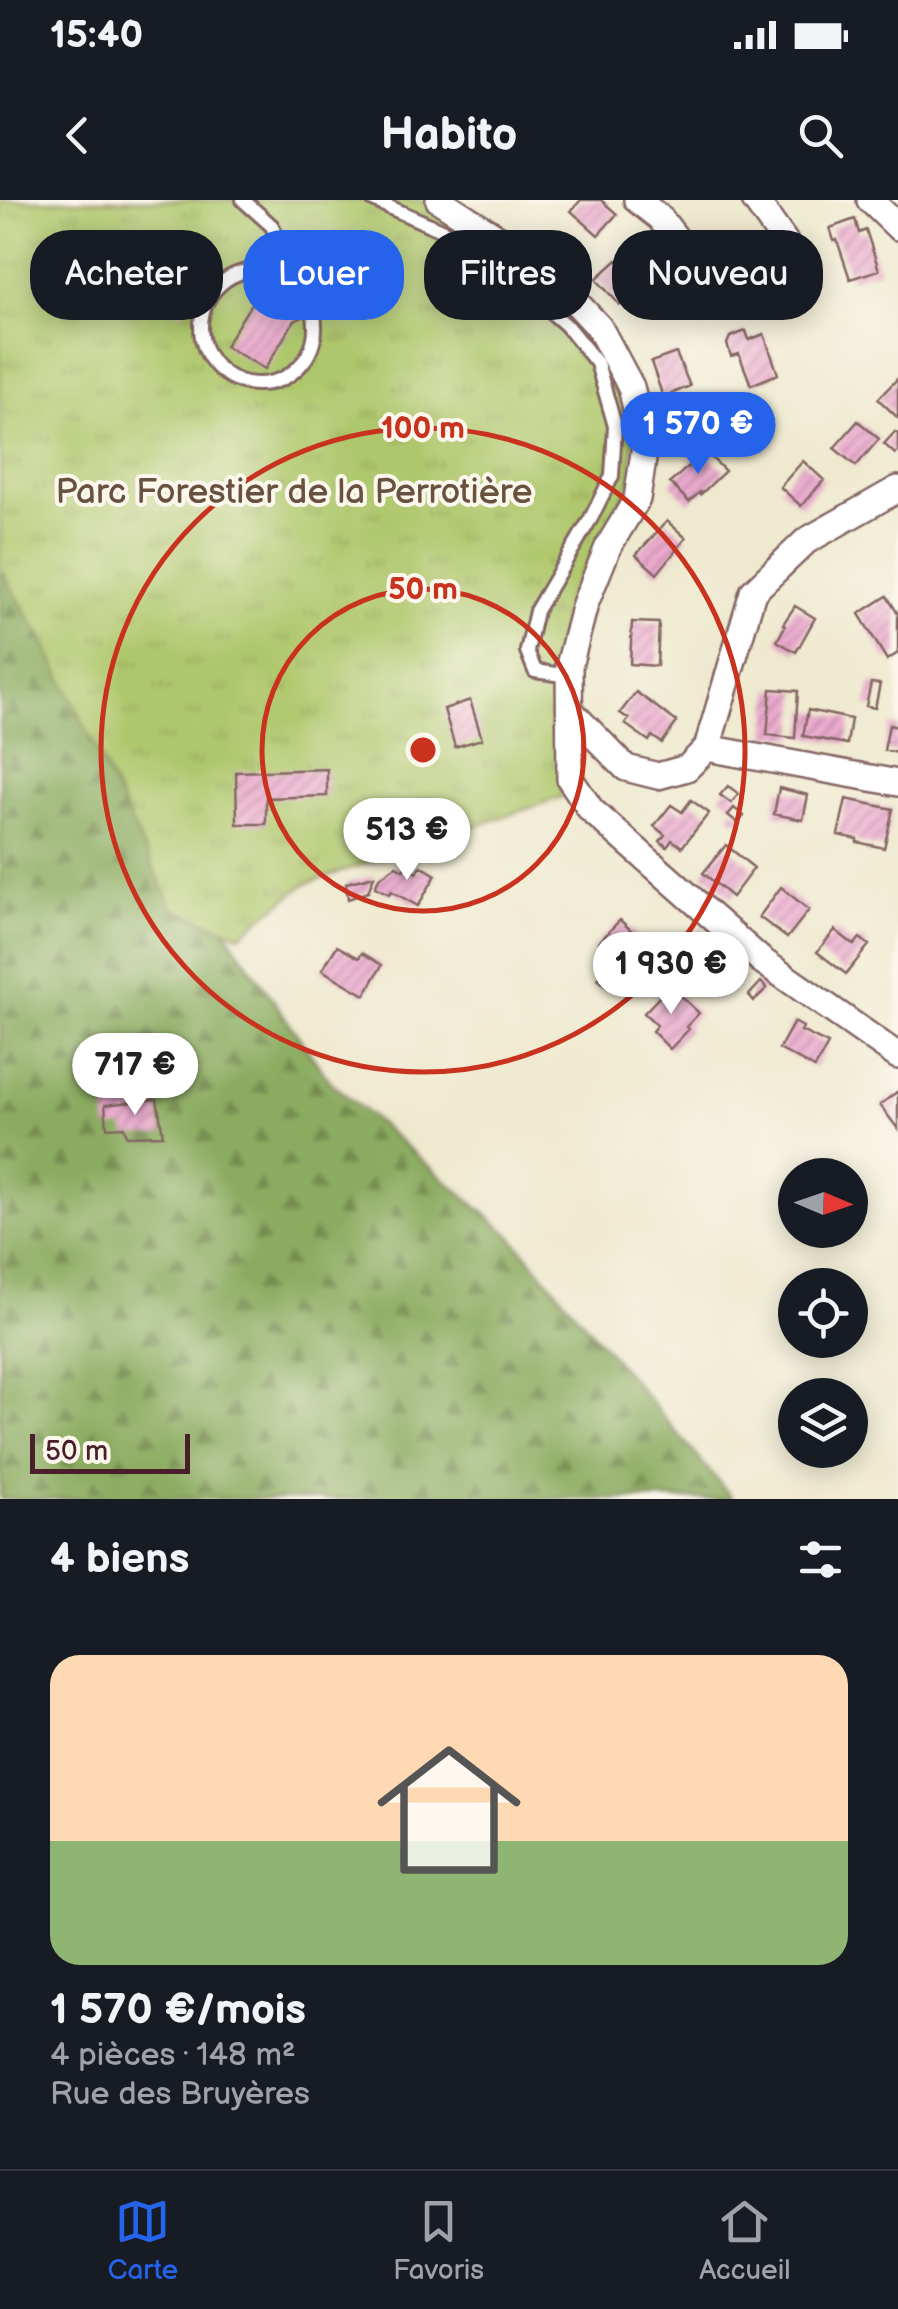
<!DOCTYPE html>
<html lang="fr">
<head>
<meta charset="utf-8">
<style>
	body { margin:0; font-family:"Balsamiq Sans",sans-serif; background:#20242c; color:#f1f3f6; height:100vh; display:flex; flex-direction:column; font-size:38px; white-space:nowrap }
	* { box-sizing:border-box; margin:0 }
	p { font-size:32px; color:#9ea1a6 }
	.icon { flex:none; width:55px; height:55px; fill:none; stroke:currentColor; stroke-width:2; stroke-linecap:round; stroke-linejoin:round }
	.map { position:relative; height:1299px; overflow:hidden }
	.sheet { display:flex; flex-direction:column; background:#171b24; flex:1 }
	.sheet>* { flex:none }
	.top-card { position:absolute; left:30px; top:30px; width:840px; height:90px; display:flex; gap:20px }
	.needle { width:65px; rotate:92deg }
	.fabs { position:absolute; left:778px; top:958px; display:grid; gap:20px }
	.fabs a { display:grid; place-items:center; width:90px; height:90px; border-radius:50%; background:#171b24; box-shadow:0 5px 25px #0003; font-size:50px }
	.scale { position:absolute; left:30px; bottom:25px; width:160px; box-sizing:border-box; padding-left:10px; border:5px solid #4a1f2b; border-top:0; font-size:28px; line-height:35px; white-space:nowrap; color:#4a1f2b; -webkit-text-stroke:8px #fbf7ec; paint-order:stroke }
	.price { position:absolute; translate:-50% -85px; padding:0 22px; border-radius:35px; background:#fff; color:#222; font-size:32px; line-height:65px; filter:drop-shadow(0 2px 5px #0008) }
	.price::after { content:''; position:absolute; left:50%; top:60px; width:30px; height:22px; margin-left:-15px; background:inherit; clip-path:polygon(0 0,100% 0,50% 100%) }
	.price.active { background:#2563eb; color:#fff }
	ul { padding:0; list-style:none }
	li { display:grid; align-content:center; gap:20px; height:530px; padding:0 50px }
	li+li { border-top:2px solid #363941 }
	li span { display:grid; place-items:center; height:310px; border-radius:30px; color:#555 }
	li>.icon { margin-inline-start:auto }
	span .icon { width:180px; height:180px; fill:#fffc; stroke-width:1 }
	li b { font-size:42px }
	h2 { display:flex; justify-content:space-between; align-items:center; height:120px; padding:0 50px; font-size:42px }
	.tag { padding:0 35px; border-radius:40px; background:#171b24; box-shadow:0 5px 25px #0003; font-size:35px; line-height:90px }
	.tag.active { background:#2563eb; color:#fff }
	.status { display:flex; justify-content:space-between; align-items:center; height:70px; padding:0 50px; background:#171b24; direction:ltr }
	.status svg { height:28px; fill:currentColor }
	header { display:flex; justify-content:space-between; align-items:center; height:130px; padding:0 50px; background:#171b24; font-size:45px; font-weight:700 }
	.tabs { display:flex; justify-content:space-around; align-items:center; height:140px; border-top:2px solid #363941; background:#171b24; font-size:28px; color:#9ea1a6 }
	.tabs a { display:grid; justify-items:center; gap:5px }
	.tabs .active { color:#2563eb }
	.map>svg:first-child { display:block }
</style>
</head>
<body>
<div class="status"><b>15:40</b><svg viewBox="0 0 49 12"><path d="M0 12V9h3v3zM5 12V6h3v6zM10 12V3h3v9zM15 12V0h3v12zM26 1h20v11H26zM47 4h2v5h-2z"/></svg></div>
<header><svg class="icon" aria-label="back" viewBox="0 0 24 24"><path d="M15 5l-7 7 7 7"/></svg>Habito<svg class="icon" aria-label="search" viewBox="0 0 24 24"><circle cx="10" cy="10" r="6"/><path d="M15 15l6 6"/></svg></header>
<div class="map">
<svg width="898" height="1299" viewBox="0 0 898 1299">
	<defs>
		<pattern id="forest-firs" width="22" height="20" patternUnits="userSpaceOnUse" patternTransform="scale(2.5)"><rect width="22" height="20" fill="#8bac60"/><path d="M5 1l3.5 6h-7zM16 11l3.5 6h-7z" fill="#748b4f"/></pattern>
		<pattern id="park-tufts" width="24" height="20" patternUnits="userSpaceOnUse" patternTransform="scale(2.5)"><rect width="24" height="20" fill="#afc76c"/><path d="M3 7l-1-3M5 7V3M7 7l1-3M15 17l-1-3M17 17v-4M19 17l1-3" fill="none" stroke="#98aa5e"/></pattern>
		<pattern id="building-hatch" width="6" height="6" patternUnits="userSpaceOnUse" patternTransform="scale(2.5)"><rect width="6" height="6" fill="#ebaace"/><path d="M-1 1l2-2M0 6l6-6M5 7l2-2" fill="none" stroke="#c08aa7"/></pattern>
	</defs>
	<rect width="100%" height="100%" fill="#fbf7ec"/>
	<filter id="ink" filterUnits="userSpaceOnUse"><feTurbulence type="fractalNoise" baseFrequency=".01" numOctaves="2"/><feDisplacementMap in="SourceGraphic" scale="20" xChannelSelector="R" yChannelSelector="G"/><feConvolveMatrix kernelMatrix="1 2 1 2 8 2 1 2 1" color-interpolation-filters="sRGB"/></filter>
	<filter id="wash" filterUnits="userSpaceOnUse"><feTurbulence type="fractalNoise" baseFrequency=".0048" numOctaves="4" result="noise"/><feDisplacementMap in="SourceGraphic" scale="40" xChannelSelector="R" yChannelSelector="G"/><feGaussianBlur stdDeviation="2.25" result="paint"/><feColorMatrix in="noise" values="0 0 0 0 0 0 0 0 0 0 0 0 0 0 0 0 0 1.4 0 .05"/><feComposite in="paint" operator="in"/></filter>
	<g filter="url(#wash)">
		<rect width="100%" height="100%" fill="#efe9cf"/>
		<path fill="url(#forest-firs)" stroke="#6a6646" stroke-width="2.5" d="M0,330L192,682L329,881L510,1035L733,1299H0Z"/>
		<path fill="url(#park-tufts)" stroke="#7c734c" stroke-width="2.5" d="M0,0H422L445,13L539,76L585,130L610,167L634,235L630,284L567,400L558,442L557,530L562,597L305,684L240,735L173,709L44,442L0,369Z"/>
		<g id="blocks">
			<path fill="url(#building-hatch)" d="M581,0H601L617,14L598,35L571,11Z
				M855,19L859,33L866,30L879,70L850,79L837,40L834,41L830,28Z
				M617,60L640,86L620,105L596,79Z
				M187,78L198,85L181,113L170,106Z
				M257,94L286,112L292,106L305,111L303,117L294,121L265,169L225,146Z
				M746,131L749,140L764,134L778,174L751,185L739,154L731,156L727,144L730,137Z
				M676,153L690,186L663,197L651,162Z
				M898,178V218L878,199Z
				M858,221L879,239L856,266L834,248Z
				M895,232L898,234V252L895,254L884,244Z
				M705,251L725,271L701,294L700,292L689,302L670,283Z
				M803,261L824,280L801,306L780,287Z
				M667,321L686,338L657,374L636,355Z
				M887,396L898,414V453L887,460L859,414Z
				M795,406L815,418L796,452L777,441L785,426L783,424Z
				M632,422L659,423L657,466L630,464Z
				M871,483L880,484L875,508L866,506Z
				M771,489L798,491L795,538L767,535Z
				M636,492L677,522L662,543L652,536L649,541L625,524L629,519L620,513Z
				M470,500L482,539L455,547L444,509Z
				M808,510L851,519L847,544L803,536Z
				M889,525L898,527V553L884,550Z
				M327,569V596L266,598V624H237L236,572Z
				M728,586L739,594L731,603L720,595Z
				M779,588L808,595L803,620L774,614Z
				M846,599L893,609L884,648L857,642V639L838,635Z
				M691,600L709,613L682,647L672,640L667,647L660,641L665,635L654,626L671,605L682,612Z
				M734,608L744,616L738,623L728,615Z
				M726,645L754,668L732,697L703,673Z
				M396,666L403,670L405,666L417,673L421,666L436,675L418,706L391,691L389,694L375,687L379,678Z
				M374,676L368,692L348,699L346,683Z
				M781,687L809,710L787,738L759,717Z
				M620,720L651,749L630,770L599,742Z
				M835,730L854,745L860,738L869,745L846,774L817,752Z
				M337,746L359,758L362,753L382,765L365,795L322,770Z
				M606,772L611,776L606,786L598,779Z
				M761,782L767,788L754,801L749,795Z
				M670,786L699,813L686,827L689,829L670,849L652,831L657,825L644,813Z
				M794,822L803,827L801,831L828,844L815,868L779,849Z
				M898,891V929L880,905Z
				M157,899L163,935L127,936L124,927L107,928L105,905Z"/>
		</g>
	</g>
	<g filter="url(#ink)">
		<use href="#blocks" fill-opacity="0" stroke="#846664" stroke-width="2.5"/>
		<g fill="none" stroke-linecap="round" stroke-linejoin="round">
			<g stroke="#846664" stroke-width="18">
				<path id="lane" d="M243,0L272,26L295,83
					M373,0L471,43L566,125L597,163L615,226L612,276L591,318L536,411L527,451L535,471L569,476
					M201 127a57 57 0 1 1 114 0a57 57 0 1 1-114 0Z"/>
			</g>
			<g stroke="#846664" stroke-width="30">
				<path id="street" d="M439,0L498,38L556,81L599,127L631,187L645,246L637,299L608,347L585,404L569,466L570,579L591,610L761,760L898,856
					M637,0L660,18L718,93L743,104L771,97L784,71L785,42L755,0
					M870,0L898,27
					M571,512L626,568L658,576L687,568L707,548L753,392L806,341L898,289
					M707,548L898,583"/>
			</g>
			<use href="#lane" stroke="#fff" stroke-width="12"/>
			<use href="#street" stroke="#fff" stroke-width="25"/>
		</g>
	</g>
	<g fill="none" stroke="#c8321e" stroke-width="5">
		<circle cx="423" cy="550" r="161"/>
		<circle cx="423" cy="550" r="322"/>
	</g>
	<g text-anchor="middle" stroke-width="8" stroke-linejoin="round" paint-order="stroke">
		<g font-size="35" fill="#68513e" stroke="#fbf7ec">
			<text x="294" y="303">Parc Forestier de la Perrotière</text>
		</g>
	</g>
	<circle cx="423" cy="550" r="15" fill="#c8321e" stroke="#fbf7ec" stroke-width="5"/>
	<g font-size="30" text-anchor="middle" font-weight="bold" fill="#c8321e" stroke="#fbf7ec" stroke-width="8" stroke-linejoin="round" paint-order="stroke">
		<text x="423" y="238">100 m</text>
		<text x="423" y="399">50 m</text>
	</g>
</svg>
<div class="fabs">
<a><svg class="needle" viewBox="-14 -14 28 28"><path d="M0-13l5 13h-10z" fill="#e53935"/><path d="M0 13l5-13h-10z" fill="#9ea1a6"/></svg></a>
<a><svg class="icon" aria-label="locate" viewBox="0 0 24 24"><circle cx="12" cy="12" r="6"/><path d="M12 2v4M12 18v4M2 12h4M18 12h4"/></svg></a>
<a><svg class="icon" aria-label="layers" viewBox="0 0 24 24"><path d="M12 4l9 5-9 5-9-5zM3 14l9 5 9-5"/></svg></a>
</div>
<div class="scale">50 m</div>
<b class="price active" style="left:698px;top:277px">1 570 €</b>
<b class="price" style="left:407px;top:683px">513 €</b>
<b class="price" style="left:671px;top:817px">1 930 €</b>
<b class="price" style="left:135px;top:918px">717 €</b>
<div class="top-card">
<a class="tag">Acheter</a>
<a class="tag active">Louer</a>
<a class="tag">Filtres</a>
<a class="tag">Nouveau</a>
</div>
</div>
<section class="sheet">
<h2>4 biens<svg class="icon" aria-label="filters" viewBox="0 0 24 24"><path d="M4 7h16M4 17h16"/><circle cx="9" cy="7" r="2"/><circle cx="15" cy="17" r="2"/></svg></h2>
<ul>
<li><span style="background:linear-gradient(#ffd9b3 60%,#8fb573 0)"><svg class="icon" aria-label="home" viewBox="0 0 24 24"><path d="M3 11l9-7 9 7M6 9v11h12V9"/></svg></span><div><b>1 570 €/mois</b><p>4 pièces · 148 m²</p><p>Rue des Bruyères</p></div></li>
</ul>
</section>
<nav class="tabs">
<a class="active"><svg class="icon" aria-label="map" viewBox="0 0 24 24"><path d="M3 6l6-2 6 2 6-2v14l-6 2-6-2-6 2zM9 4v14M15 6v14"/></svg>Carte</a>
<a><svg class="icon" aria-label="saved" viewBox="0 0 24 24"><path d="M7 4h10v16l-5-4-5 4z"/></svg>Favoris</a>
<a><svg class="icon" aria-label="home" viewBox="0 0 24 24"><path d="M3 11l9-7 9 7M6 9v11h12V9"/></svg>Accueil</a>
</nav>
</body>
</html>
